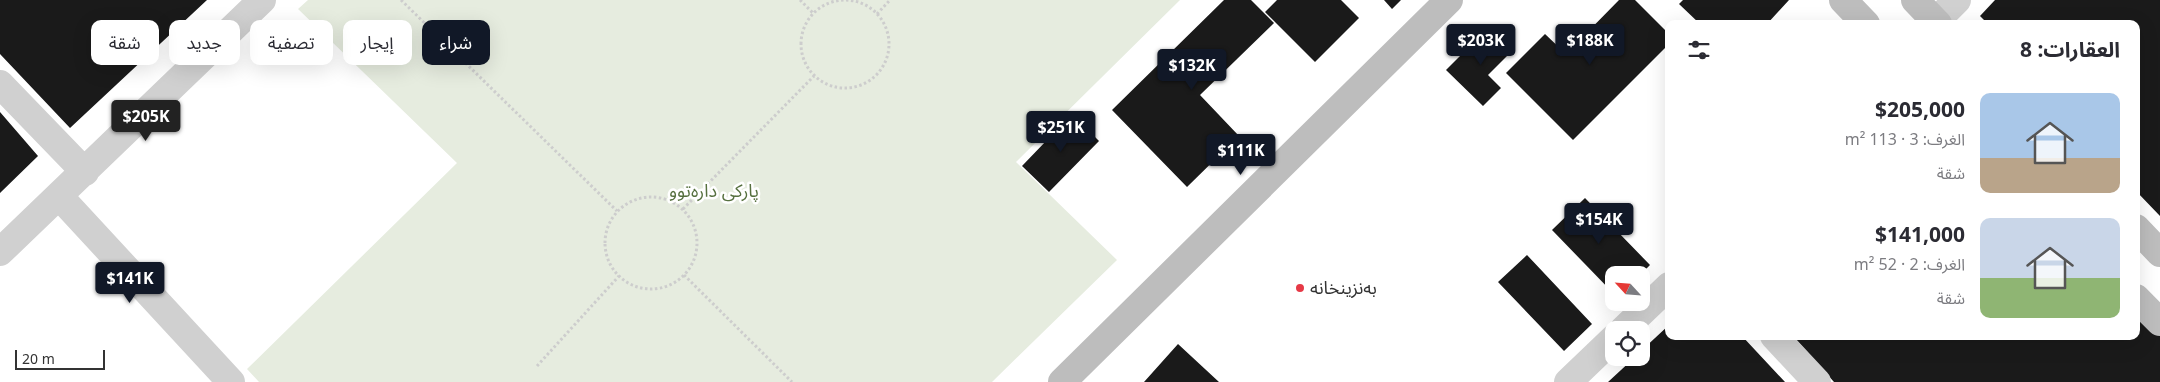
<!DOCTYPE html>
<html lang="ar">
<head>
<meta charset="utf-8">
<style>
	body { margin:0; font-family:"Noto Sans","Noto Sans Arabic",sans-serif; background:#f7f7f7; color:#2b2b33; direction:rtl; height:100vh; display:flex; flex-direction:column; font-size:19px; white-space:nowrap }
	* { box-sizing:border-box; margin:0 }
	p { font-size:16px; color:#7c7c81 }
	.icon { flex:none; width:28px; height:28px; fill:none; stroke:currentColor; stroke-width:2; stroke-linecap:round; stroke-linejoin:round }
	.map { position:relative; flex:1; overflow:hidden; direction:ltr }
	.panel { position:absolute; left:1665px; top:20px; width:475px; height:320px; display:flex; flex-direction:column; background:#fff; border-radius:10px; box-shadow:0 5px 20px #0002; direction:rtl }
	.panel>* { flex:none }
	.top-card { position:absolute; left:15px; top:20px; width:475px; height:45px; direction:rtl; display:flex; gap:10px }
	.needle { width:32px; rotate:296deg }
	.buttons { position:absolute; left:1605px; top:266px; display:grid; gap:10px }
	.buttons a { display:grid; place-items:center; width:45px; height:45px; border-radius:10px; background:#fff; box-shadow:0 5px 20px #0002; font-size:25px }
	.scale { position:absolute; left:15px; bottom:12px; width:90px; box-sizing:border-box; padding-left:5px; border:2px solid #333; border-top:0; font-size:14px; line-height:18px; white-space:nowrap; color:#333; -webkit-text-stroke:4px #fff; paint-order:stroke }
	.price { position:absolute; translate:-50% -42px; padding:0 11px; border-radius:5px; background:#111827; color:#fff; font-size:16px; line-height:32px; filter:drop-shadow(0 1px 2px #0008) }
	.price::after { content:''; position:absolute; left:50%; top:30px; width:15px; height:11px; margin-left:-8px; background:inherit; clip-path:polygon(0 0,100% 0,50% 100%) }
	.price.on { background:#222; color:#fff }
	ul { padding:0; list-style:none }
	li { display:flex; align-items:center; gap:15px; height:125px; padding:0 20px }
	li span { display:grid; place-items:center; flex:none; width:140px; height:100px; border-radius:10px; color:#555 }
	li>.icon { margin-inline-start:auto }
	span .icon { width:60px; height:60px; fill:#fffc; stroke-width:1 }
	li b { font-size:21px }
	h2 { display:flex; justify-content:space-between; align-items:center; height:60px; padding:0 20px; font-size:21px }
	.pill { padding:0 18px; border-radius:10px; background:#fff; box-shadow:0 5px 20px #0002; font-size:18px; line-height:45px }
	.pill.on { background:#111827; color:#fff }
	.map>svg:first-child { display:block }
</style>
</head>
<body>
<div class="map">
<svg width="2160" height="382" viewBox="0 0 2160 382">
	<rect width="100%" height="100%" fill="#fff"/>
	<path fill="#e6ecdf" d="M308,0H1180L1016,162L1117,260L992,382H259L247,369L457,163L298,9Z"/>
	<path fill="#1a1a1a" d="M0,0H207L70,128L0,54Z
		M1224,0H1251L1274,23L1200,95L1239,136L1187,187L1112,110Z
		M1277,0H1341L1359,18L1315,62L1265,12Z
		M1384,0H1401L1392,9Z
		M1619,0H1635L1669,34V44L1573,140L1506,73L1545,34L1566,54Z
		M1683,0H1789L1767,24H1700L1679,4Z
		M1995,0H2160V216L2136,191V24H1988L1980,16Z
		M1490,26L1513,50L1488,75L1501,88L1483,106L1446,70Z
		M0,112L38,156L0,193Z
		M1072,114L1099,141L1049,192L1022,166Z
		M1585,198L1650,265L1640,275H1614V294L1552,230Z
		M1527,255L1592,324L1564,351L1498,282Z
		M2136,302L2160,327V382H1834L1793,336H2136Z
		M1669,325V336H1742L1785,382H1608L1634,358H1641V351Z
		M1178,344L1219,382H1144Z"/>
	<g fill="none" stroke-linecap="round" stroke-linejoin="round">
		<path stroke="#cdcdcd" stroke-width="3" stroke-dasharray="2.5 2.5" stroke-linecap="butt" d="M801 44a44 44 0 1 1 88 0a44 44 0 1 1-88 0Z
			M401,0L617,211
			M800,0L813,13
			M877,14L890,0
			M605 243a46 46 0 1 1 92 0a46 46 0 1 1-92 0Z
			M683,209L814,76
			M684,275L792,382
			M537,366L619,276"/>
		<path stroke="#d0d0d0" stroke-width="28" d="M1936,21L1957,0
			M0,84L85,172
			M59,196L231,382
			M0,252L262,0
			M1623,330L1669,286
			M1774,336L1817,382
			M1568,382L1614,338"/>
		<path stroke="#bdbdbd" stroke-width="28" d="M1843,0L1866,24
			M1915,0L1938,24
			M2136,228L2160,253
			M2136,298L2160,322
			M1062,382L1449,0"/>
	</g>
	<circle fill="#e63946" stroke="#fff" stroke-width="2" cx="1300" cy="288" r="5"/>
	<g text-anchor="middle" stroke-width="5" stroke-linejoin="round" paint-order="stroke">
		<g font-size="18" fill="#56703f" stroke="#fff">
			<text x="714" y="197">پارکی دارەتوو</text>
		</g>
		<g font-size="18" fill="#333" stroke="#fff" text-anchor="start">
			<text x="1310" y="294">بەنزینخانە</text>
		</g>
	</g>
</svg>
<div class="buttons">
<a><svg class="needle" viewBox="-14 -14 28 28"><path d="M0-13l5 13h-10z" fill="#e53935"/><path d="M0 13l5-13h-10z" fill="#7c7c81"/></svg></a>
<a><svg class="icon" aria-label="locate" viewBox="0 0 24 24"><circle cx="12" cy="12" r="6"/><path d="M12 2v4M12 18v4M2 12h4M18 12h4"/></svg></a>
</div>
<div class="scale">20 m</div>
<b class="price" style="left:1481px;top:66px">$203K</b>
<b class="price" style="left:1590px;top:66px">$188K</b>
<b class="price" style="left:1192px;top:91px">$132K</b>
<b class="price on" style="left:146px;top:142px">$205K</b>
<b class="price" style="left:1061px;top:153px">$251K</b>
<b class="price" style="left:1241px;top:176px">$111K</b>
<b class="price" style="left:1599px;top:245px">$154K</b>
<b class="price" style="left:130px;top:304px">$141K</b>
<div class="top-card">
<a class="pill on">شراء</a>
<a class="pill">إيجار</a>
<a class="pill">تصفية</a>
<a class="pill">جديد</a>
<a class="pill">شقة</a>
</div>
<section class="panel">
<h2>العقارات: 8<svg class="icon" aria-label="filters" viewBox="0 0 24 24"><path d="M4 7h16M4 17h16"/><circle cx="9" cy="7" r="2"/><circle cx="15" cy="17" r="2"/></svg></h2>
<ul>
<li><span style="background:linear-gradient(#a9c7e8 65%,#b9a48a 0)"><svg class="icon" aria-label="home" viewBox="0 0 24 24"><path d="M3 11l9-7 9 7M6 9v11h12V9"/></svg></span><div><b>$205,000</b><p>الغرف: 3 · 113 m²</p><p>شقة</p></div></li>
<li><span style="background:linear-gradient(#c9d6e8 60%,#8fb573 0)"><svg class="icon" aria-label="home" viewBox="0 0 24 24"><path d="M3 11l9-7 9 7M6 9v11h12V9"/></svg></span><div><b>$141,000</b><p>الغرف: 2 · 52 m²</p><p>شقة</p></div></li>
</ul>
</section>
</div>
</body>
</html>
